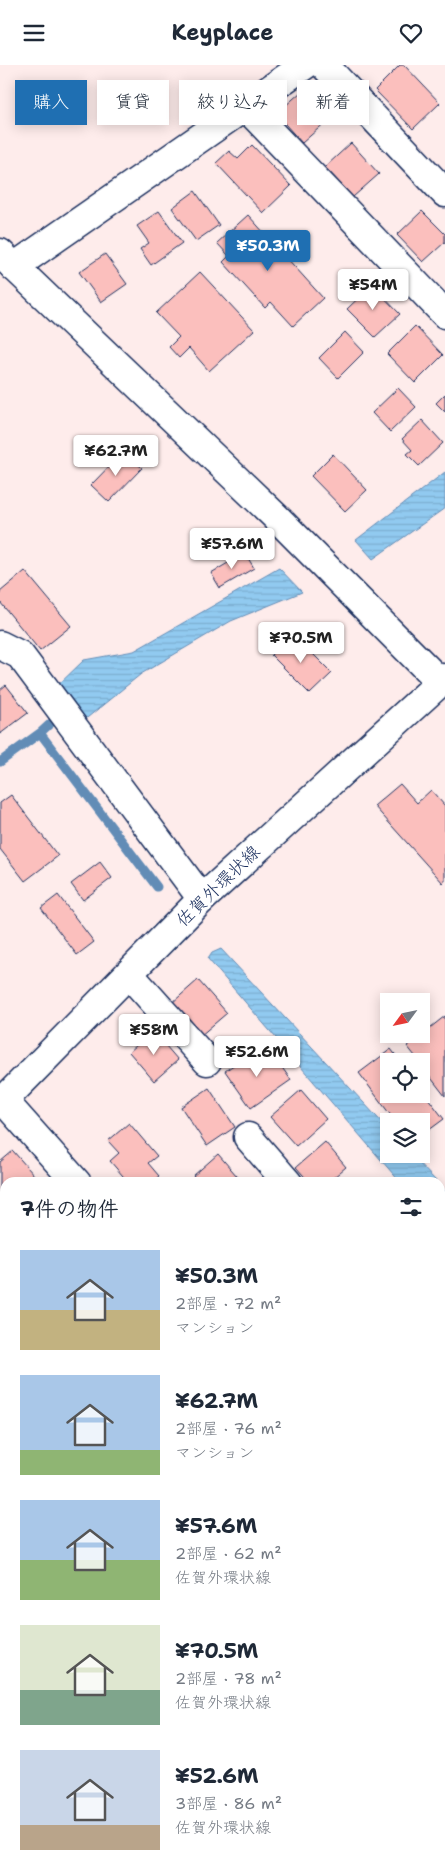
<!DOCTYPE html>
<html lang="ja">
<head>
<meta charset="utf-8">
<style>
	body { margin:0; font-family:"Shantell Sans","Klee One",sans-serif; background:#f2f2f3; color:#1f2937; height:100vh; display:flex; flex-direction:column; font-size:19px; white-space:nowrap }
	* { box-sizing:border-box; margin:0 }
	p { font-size:16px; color:#747a83 }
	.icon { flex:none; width:28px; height:28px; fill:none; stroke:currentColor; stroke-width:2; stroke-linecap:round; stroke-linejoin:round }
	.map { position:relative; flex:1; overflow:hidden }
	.drawer { position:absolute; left:0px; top:1112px; width:445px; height:696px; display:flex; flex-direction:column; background:#fff; border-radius:15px 15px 0 0; box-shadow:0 2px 12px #0003 }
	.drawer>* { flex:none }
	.banner { position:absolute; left:15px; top:15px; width:415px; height:45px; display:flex; gap:10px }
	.needle { width:32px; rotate:237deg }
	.tools { position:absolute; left:380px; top:928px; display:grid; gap:10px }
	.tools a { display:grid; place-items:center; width:50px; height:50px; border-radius:0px; background:#fff; box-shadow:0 2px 12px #0003; font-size:25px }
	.price { position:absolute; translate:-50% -42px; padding:0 11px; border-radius:5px; background:#fff; color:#222; font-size:16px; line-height:32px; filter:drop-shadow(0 1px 2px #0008) }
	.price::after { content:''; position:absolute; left:50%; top:30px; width:15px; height:11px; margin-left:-8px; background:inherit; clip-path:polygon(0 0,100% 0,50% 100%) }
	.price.current { background:#1f6fb2; color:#fff }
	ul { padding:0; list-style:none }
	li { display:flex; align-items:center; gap:15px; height:125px; padding:0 20px }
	li span { display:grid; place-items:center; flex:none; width:140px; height:100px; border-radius:0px; color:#555 }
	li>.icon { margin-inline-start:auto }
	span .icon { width:60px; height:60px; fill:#fffc; stroke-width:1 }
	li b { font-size:21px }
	h2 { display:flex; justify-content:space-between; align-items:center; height:60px; padding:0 20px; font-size:21px }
	.chip { padding:0 18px; border-radius:0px; background:#fff; box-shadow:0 2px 12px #0003; font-size:18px; line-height:45px }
	.chip.current { background:#1f6fb2; color:#fff }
	header { display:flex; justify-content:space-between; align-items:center; height:65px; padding:0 20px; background:#fff; font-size:22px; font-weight:700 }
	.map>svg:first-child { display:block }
</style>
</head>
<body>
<header><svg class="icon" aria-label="menu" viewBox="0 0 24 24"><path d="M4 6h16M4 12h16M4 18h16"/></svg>Keyplace<svg class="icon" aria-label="heart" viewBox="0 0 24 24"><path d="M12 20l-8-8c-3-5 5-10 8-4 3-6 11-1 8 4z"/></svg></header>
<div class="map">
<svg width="445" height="1808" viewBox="0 0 445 1808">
	<defs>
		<pattern id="water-rules" width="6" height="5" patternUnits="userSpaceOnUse" patternTransform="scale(1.25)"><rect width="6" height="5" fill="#91caf0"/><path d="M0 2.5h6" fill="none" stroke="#7caed0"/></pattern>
	</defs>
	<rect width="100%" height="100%" fill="#feeceb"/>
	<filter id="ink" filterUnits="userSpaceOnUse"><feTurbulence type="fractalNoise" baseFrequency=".02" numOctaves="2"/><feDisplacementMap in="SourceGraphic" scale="10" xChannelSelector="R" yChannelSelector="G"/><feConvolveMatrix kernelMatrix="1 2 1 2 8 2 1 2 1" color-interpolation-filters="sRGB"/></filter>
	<g filter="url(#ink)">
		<path fill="url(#water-rules)" stroke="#628cb6" d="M445,407V443L373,494L356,475Z
			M279,503L302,527L231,556L141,609L82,657L55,623L84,595L134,586Z
			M221,884L389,1065V1089H410L437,1117H400L208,894L212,888Z
			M440,1121L445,1126V1171L440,1165Z
			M445,1243V1265L440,1269V1247Z
			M5,1627V1656L0,1661V1631Z"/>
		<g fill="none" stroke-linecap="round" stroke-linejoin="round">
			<path stroke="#628cb6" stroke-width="9" d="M40,668L157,822
				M0,697L40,668L52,657"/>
		</g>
		<path fill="#fbbfbd" stroke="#1b2f5e" d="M400,0H404L440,38L413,64L375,25Z
			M301,27L327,56L302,78L276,49Z
			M351,78L379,109L353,132L325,102Z
			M252,80L291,121L263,148L216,98L229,86L238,94Z
			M195,126L219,160L196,176L172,143Z
			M159,146L182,178L151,200L140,184L149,178L137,161Z
			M422,146L445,169V177L423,197L397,170Z
			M248,150L323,233L293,261L271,237L265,243L223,197L229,191L217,178Z
			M105,189L127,219L101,237L79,207Z
			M200,207L254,265L209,306L189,283L179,293L169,282L179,272L156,248Z
			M372,220L400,249L375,272L347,244Z
			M415,261L443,290L415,318L387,289Z
			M345,267L364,287L338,313L319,293Z
			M398,323L416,342L390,367L372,348Z
			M445,329V347L436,338Z
			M422,355L443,378L419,401L407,389L412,385L402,374Z
			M124,386L142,403L109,437L91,420Z
			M333,389L367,425L345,446L311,411Z
			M245,488L254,503L220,523L211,508Z
			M25,506L71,561L40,586L0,537V527Z
			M292,568L332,608L310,629L271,590Z
			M6,620L28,648L0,669V625Z
			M400,719L417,738L431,725L445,741V816L443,818L374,741Z
			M11,730L58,791L25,816L0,784V738Z
			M100,797L112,813L83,835L71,819Z
			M58,830L94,877L77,890L41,843Z
			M198,915L227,948L200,971L172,938Z
			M445,951V1031L421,1000V996H419L407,981Z
			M153,966L178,995L154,1016L129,987Z
			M258,983L271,1002L278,997L291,1015L251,1043L225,1006Z
			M391,984L400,996H389V1029H421V1024L444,1054L421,1071V1056H395L359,1008Z
			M209,1023L235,1062L207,1081L181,1042Z
			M301,1025L326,1054L296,1081L270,1052Z
			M129,1058L157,1091L148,1098L159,1111L151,1118H129L110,1096L119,1088L108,1076Z
			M325,1077L346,1102L327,1118H310L296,1102Z
			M13,1086L41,1118H5V1137L0,1131V1097Z
			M218,1089L243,1118H199L193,1111Z
			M440,1206L445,1212V1218L440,1222Z
			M5,1216V1268L0,1262V1220Z
			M5,1326V1372L0,1366V1331Z
			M0,1411L5,1417V1420L0,1424Z
			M5,1437V1478L0,1472V1441Z
			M0,1584L5,1590V1604L0,1608Z"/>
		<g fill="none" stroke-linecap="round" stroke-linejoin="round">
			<g stroke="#1b2f5e" stroke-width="31">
				<path id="minor" d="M324,0L445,128
					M246,42L445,249
					M14,202L305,0
					M0,580L20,590L202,834
					M129,909L207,996
					M4,1036L77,1118
					M248,1072L288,1118
					M0,1153L5,1159
					M0,1500L5,1506"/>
			</g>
			<g stroke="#1b2f5e" stroke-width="31">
				<path id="tertiary" d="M0,188L276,452L440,617"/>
			</g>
			<g stroke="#1b2f5e" stroke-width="31">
				<path id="primary" d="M0,1039L202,834L445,613"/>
			</g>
			<use href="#minor" stroke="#fff" stroke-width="28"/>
			<use href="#tertiary" stroke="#fff" stroke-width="28"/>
			<use href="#primary" stroke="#fff" stroke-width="28"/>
		</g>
	</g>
	<g text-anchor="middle" stroke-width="4.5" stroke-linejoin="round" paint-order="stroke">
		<g font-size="18" fill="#1b2f5e" stroke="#fff">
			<text transform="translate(218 821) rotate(-44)" y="6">佐賀外環状線</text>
		</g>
	</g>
</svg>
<div class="tools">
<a><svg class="needle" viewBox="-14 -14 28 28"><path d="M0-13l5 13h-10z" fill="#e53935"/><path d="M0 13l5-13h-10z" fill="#747a83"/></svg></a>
<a><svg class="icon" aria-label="locate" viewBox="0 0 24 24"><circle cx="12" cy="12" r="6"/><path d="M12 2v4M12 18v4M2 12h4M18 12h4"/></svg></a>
<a><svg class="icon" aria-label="layers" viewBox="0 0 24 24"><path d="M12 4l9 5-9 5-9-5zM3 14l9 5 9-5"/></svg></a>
</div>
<b class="price current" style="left:268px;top:207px">¥50.3M</b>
<b class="price" style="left:373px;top:246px">¥54M</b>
<b class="price" style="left:116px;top:412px">¥62.7M</b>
<b class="price" style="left:232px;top:505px">¥57.6M</b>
<b class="price" style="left:301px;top:599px">¥70.5M</b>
<b class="price" style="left:154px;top:991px">¥58M</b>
<b class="price" style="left:257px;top:1013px">¥52.6M</b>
<div class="banner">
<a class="chip current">購入</a>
<a class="chip">賃貸</a>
<a class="chip">絞り込み</a>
<a class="chip">新着</a>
</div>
<section class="drawer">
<h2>7件の物件<svg class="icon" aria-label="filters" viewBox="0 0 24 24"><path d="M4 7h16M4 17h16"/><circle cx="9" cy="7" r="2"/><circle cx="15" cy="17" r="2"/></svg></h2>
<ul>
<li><span style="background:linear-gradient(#a9c7e8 60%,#c2b280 0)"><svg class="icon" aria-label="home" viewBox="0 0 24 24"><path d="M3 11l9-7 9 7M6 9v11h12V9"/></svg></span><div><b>¥50.3M</b><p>2部屋 · 72 m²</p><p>マンション</p></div></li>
<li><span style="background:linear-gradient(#a9c7e8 75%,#8fb573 0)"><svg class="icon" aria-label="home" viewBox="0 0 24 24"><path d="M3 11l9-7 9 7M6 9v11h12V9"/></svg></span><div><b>¥62.7M</b><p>2部屋 · 76 m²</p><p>マンション</p></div></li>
<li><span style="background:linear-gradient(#a9c7e8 60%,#8fb573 0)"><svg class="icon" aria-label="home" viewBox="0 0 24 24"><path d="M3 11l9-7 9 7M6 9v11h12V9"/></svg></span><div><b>¥57.6M</b><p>2部屋 · 62 m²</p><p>佐賀外環状線</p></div></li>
<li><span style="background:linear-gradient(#dfe7d0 65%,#7fa58c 0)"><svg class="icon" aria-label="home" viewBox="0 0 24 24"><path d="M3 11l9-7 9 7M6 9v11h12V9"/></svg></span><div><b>¥70.5M</b><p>2部屋 · 78 m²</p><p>佐賀外環状線</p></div></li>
<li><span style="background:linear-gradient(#c9d6e8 75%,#b9a48a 0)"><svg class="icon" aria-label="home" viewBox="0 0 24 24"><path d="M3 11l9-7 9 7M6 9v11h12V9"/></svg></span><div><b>¥52.6M</b><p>3部屋 · 86 m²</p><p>佐賀外環状線</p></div></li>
</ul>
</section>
</div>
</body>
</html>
